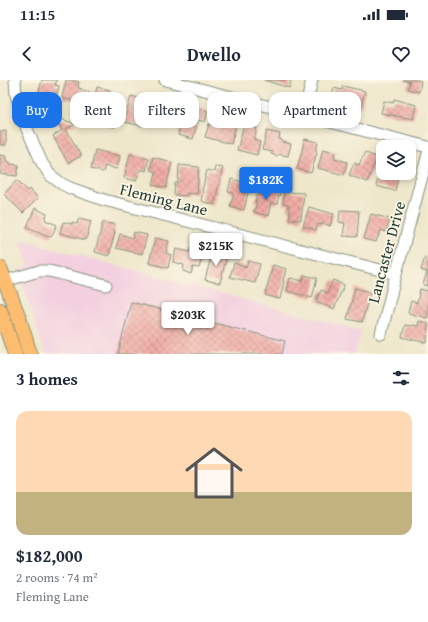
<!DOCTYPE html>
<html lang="en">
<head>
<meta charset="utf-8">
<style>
	body { margin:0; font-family:"Gentium Book Plus",serif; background:#f2f2f3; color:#1f2937; height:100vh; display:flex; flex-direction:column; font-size:15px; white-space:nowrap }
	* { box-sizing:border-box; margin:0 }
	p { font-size:13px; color:#747a83 }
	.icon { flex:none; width:22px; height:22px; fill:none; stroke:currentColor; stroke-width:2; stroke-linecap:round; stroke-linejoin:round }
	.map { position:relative; height:274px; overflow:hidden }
	.details { display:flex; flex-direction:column; background:#fff; flex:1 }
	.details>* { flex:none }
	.hud { position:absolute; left:12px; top:12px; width:404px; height:36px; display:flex; gap:8px }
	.fabs { position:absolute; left:376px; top:60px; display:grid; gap:8px }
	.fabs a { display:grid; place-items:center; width:40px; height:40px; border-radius:8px; background:#fff; box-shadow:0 2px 6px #0003; font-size:20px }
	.price { position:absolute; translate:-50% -34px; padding:0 9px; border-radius:4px; background:#fff; color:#222; font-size:13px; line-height:26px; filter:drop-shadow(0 1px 2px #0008) }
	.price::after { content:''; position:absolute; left:50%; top:24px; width:12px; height:9px; margin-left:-6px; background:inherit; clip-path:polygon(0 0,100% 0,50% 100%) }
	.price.on { background:#1a73e8; color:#fff }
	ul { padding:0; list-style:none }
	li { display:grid; align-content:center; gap:8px; height:212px; padding:0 16px }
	li span { display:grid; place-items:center; height:124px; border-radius:12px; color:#555 }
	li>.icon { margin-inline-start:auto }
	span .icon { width:72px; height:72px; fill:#fffc; stroke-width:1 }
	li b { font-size:17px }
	h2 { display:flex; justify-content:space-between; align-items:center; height:48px; padding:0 16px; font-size:17px }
	.chip { padding:0 14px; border-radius:12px; background:#fff; box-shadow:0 2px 6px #0003; font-size:14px; line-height:36px }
	.chip.on { background:#1a73e8; color:#fff }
	.status { display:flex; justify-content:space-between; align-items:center; height:28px; padding:0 20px; background:#fff; direction:ltr }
	.status svg { height:11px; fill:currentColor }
	header { display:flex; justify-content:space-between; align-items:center; height:52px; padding:0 16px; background:#fff; font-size:18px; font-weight:700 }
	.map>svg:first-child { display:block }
</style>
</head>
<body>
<div class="status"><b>11:15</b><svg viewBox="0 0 49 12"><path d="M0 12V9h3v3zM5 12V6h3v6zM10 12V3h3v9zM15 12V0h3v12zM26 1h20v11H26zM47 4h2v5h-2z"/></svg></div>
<header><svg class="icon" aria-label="back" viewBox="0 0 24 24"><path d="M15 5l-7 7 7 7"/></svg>Dwello<svg class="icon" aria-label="heart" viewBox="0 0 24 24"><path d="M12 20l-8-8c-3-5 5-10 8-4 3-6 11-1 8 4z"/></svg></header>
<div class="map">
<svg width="428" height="274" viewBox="0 0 428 274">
	<defs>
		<pattern id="building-cross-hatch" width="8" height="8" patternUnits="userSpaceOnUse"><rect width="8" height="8" fill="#f1ada6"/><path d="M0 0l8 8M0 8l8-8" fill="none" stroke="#c38e88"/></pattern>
	</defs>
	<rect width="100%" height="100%" fill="#fcf5e5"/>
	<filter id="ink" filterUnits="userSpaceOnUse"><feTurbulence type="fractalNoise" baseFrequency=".025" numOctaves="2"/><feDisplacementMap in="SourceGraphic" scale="8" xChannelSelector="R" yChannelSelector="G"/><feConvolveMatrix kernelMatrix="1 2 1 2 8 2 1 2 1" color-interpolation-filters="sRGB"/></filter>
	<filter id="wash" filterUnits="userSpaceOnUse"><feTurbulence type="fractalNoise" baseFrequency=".012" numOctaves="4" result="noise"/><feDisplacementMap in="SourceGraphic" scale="16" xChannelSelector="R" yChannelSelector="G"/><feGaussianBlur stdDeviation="0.9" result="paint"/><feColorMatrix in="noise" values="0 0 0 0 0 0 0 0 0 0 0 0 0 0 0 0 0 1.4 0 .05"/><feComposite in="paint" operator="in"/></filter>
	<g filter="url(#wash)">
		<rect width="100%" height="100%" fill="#eee7ca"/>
		<path fill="#f3cfdf" d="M19,159L361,251L355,274H45L18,190L29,186Z"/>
		<g id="blocks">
			<path fill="url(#building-cross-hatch)" d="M42,0H57L55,5L59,6L57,14L53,13L50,25L36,22Z
				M66,0H71L79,2L78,8L82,9V10L90,12L87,24L62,18Z
				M264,0H291L289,8Z
				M403,0H417L421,1L419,12L408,9L410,2Z
				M343,6L365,11L361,27L331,19L334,8L342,10Z
				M97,7L110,10L108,17L122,21L115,47L100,44L104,30L92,28Z
				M131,16L143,19L140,31L146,33L143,46L124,42Z
				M394,19L416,25L413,39L381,33L384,21L393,23Z
				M168,24L180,27L175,46L149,40L152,27L166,30Z
				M188,26L208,31L205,42L198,40L193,59L178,55L184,32H186Z
				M61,39L76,44L66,49L81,76L68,83L53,56L62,50L57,41Z
				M223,42L236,45L231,64L205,57L209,44L222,47Z
				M244,44L257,48L254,60L260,62L257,75L237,70Z
				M6,51V65H0V52Z
				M267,51L280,54L279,59L282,60V62L291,64L288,76L278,74L277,76L271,74L272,72L262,70Z
				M305,59L318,62L316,71L317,72L311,93L297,89Z
				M323,69L336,72L334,78L347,82L344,95L318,88Z
				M95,70L120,76L117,89L105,86L103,92L91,89Z
				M365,72L377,78L367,102L349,95L354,83L359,85Z
				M130,74L149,78L146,91L141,89L139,95H138L136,101L124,98Z
				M0,75L6,76V81L10,82V84L19,85L17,96L0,94Z
				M153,77L172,82L166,108L153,105L156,92L150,90Z
				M382,80L383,93H392L391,96L398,97L395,111L376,106Z
				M179,85L199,87L197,114L187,113V116L174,115L175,103H178Z
				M215,86L223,87L214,125L201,121L203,112L202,111L207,90L214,92Z
				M231,99L250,104L244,130L230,126L234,113L228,112Z
				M17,100L28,111L30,109L38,118L23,133L4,114Z
				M262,107L280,112L277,124L271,123L268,136L254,132L257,122H255L257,115L259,116Z
				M284,112L304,113L301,140L289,139L290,130L288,129V125L283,124Z
				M309,127L334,134L330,146L322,143V145L318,144L316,150L303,146Z
				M35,128L47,134L45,140L57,145L51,157L27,147Z
				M340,130L359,131L357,157L343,156L345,143L339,142Z
				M371,134L390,139L386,152L381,150L379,156H378L376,162L364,159Z
				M79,138L91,141L86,160L60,153L63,142L72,144V142L77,144Z
				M103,142L115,145L114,152H115L109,176L95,172Z
				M134,152L147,155L142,174L116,168L120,154L133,158Z
				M155,158L169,161L166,173L171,175L168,188L149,183Z
				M191,167L204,170L199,188L193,187L191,194L183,191L184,185L173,182L176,169L190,172Z
				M213,169L226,173L225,179H226L220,203L205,200Z
				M425,177L428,178V206L423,205L427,192L421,190Z
				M248,181L260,184L255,203L230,197L234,183L246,187Z
				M273,185L286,189L283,201H284L280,219L265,215Z
				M304,195L317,198L312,218L287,211L290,198L303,201Z
				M333,200L344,205L334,229L316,221L321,210L327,213Z
				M355,208L370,212L362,242L347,239Z
				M420,209L428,211V234L427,238L408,233L411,221L417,223Z
				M131,222L285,261L282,274H118Z
				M419,241L428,243L427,263L402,257L405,245L411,246L412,245L418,246Z"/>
		</g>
	</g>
	<g filter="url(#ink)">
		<use href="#blocks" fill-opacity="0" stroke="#86927f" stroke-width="1"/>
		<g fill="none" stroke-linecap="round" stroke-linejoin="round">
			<g stroke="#86927f" stroke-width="13">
				<path id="minor" d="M15,0L16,15L27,49L42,83L50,95L62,104L70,108L104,120L396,194
					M165,0L428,67
					M304,35L312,0
					M5,201L39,191H49L106,205
					M381,254L396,194L428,74"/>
			</g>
			<g stroke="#86927f" stroke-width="16">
				<path id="major" d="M0,188L19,238L30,274
					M0,230L15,274"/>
			</g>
			<use href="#minor" stroke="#fff" stroke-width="11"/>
			<use href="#major" stroke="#fcbd6f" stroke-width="14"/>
		</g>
	</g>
	<g text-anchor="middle" stroke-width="3.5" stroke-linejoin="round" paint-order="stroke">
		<g font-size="16" fill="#1f3d34" stroke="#fcf5e5">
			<text transform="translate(164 119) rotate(14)" y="6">Fleming Lane</text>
			<text transform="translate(386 172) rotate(-75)" y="6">Lancaster Drive</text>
		</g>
	</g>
</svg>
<div class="fabs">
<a><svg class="icon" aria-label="layers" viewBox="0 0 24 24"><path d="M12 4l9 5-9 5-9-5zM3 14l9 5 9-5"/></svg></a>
</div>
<b class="price on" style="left:266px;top:121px">$182K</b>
<b class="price" style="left:216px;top:187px">$215K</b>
<b class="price" style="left:188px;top:256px">$203K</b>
<div class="hud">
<a class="chip on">Buy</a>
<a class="chip">Rent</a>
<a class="chip">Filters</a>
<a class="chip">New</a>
<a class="chip">Apartment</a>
</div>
</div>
<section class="details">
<h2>3 homes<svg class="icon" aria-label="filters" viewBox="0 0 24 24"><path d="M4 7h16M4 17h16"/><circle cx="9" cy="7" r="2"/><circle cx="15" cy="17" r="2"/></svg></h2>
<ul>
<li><span style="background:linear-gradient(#ffd9b3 65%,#c2b280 0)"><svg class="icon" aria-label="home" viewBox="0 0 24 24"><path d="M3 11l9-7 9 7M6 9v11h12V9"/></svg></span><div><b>$182,000</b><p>2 rooms · 74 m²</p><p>Fleming Lane</p></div></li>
</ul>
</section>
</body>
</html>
